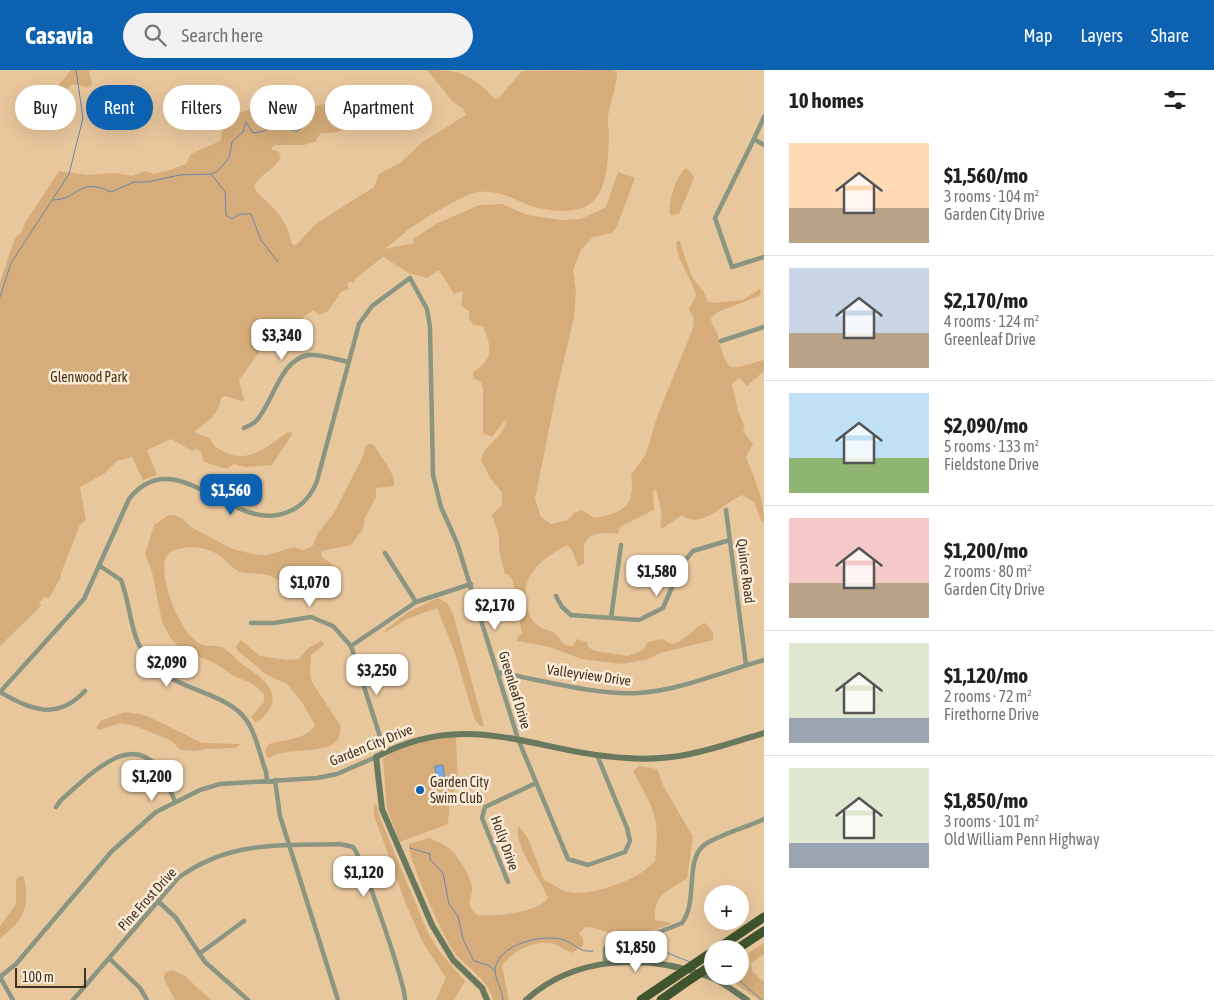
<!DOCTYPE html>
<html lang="en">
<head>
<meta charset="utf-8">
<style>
	body { margin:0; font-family:"Asap Condensed",sans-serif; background:#f2f2f2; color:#202124; height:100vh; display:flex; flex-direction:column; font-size:19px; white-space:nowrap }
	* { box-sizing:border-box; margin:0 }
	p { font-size:16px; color:#757577 }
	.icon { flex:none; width:28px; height:28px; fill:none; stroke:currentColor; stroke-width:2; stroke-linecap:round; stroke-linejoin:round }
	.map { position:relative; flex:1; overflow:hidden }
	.sheet { display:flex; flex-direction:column; background:#fff; width:450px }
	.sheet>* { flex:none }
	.banner { position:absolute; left:15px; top:15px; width:475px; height:45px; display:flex; gap:10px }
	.controls { position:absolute; left:704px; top:815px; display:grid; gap:10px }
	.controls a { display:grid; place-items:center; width:45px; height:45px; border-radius:50%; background:#fff; box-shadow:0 5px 20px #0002; font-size:25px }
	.scale { position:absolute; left:15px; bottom:12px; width:71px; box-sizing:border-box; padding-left:5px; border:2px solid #3f3221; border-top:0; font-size:14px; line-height:18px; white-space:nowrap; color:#3f3221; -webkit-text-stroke:4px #fcebd6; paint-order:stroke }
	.price { position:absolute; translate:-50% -42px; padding:0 11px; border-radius:10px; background:#fff; color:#222; font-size:16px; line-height:32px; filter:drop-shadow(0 1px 2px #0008) }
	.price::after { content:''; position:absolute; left:50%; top:30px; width:15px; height:11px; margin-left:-8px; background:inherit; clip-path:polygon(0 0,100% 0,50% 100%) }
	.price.selected { background:#0c62b0; color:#fff }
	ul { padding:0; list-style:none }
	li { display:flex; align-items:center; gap:15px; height:125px; padding:0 25px }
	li+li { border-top:1px solid #e0e0e0 }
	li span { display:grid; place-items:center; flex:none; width:140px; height:100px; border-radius:0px; color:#555 }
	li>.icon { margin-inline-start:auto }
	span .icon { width:60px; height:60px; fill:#fffc; stroke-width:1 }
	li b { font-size:21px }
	h2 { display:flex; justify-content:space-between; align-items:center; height:60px; padding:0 25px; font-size:21px }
	.tag { padding:0 18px; border-radius:22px; background:#fff; box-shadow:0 5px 20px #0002; font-size:18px; line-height:45px }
	.tag.selected { background:#0c62b0; color:#fff }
	header { display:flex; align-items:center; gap:30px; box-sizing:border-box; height:70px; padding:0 25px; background:#0c62b0; color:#fff }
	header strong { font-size:24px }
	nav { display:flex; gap:28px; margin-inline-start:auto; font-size:18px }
	.search { width:350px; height:45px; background:#f2f2f2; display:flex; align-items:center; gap:12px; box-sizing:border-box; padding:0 18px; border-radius:28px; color:#757577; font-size:19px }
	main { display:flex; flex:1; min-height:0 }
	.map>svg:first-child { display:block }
</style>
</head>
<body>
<header>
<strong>Casavia</strong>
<div class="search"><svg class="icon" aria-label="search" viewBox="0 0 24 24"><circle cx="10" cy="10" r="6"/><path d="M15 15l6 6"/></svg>Search here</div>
<nav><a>Map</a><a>Layers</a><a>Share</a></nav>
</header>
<main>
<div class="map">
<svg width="764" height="930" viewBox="0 0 764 930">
	<rect width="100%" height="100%" fill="#e9c79d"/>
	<path fill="#d6ad7a" d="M71,0H89L92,15L87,17L72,14L62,24L56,22L58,16Z
		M427,0C462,0 470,4 495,29L499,28L522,1L612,0L617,2C617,18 610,31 608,47C607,53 609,59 609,66C607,116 604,149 544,139C520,136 507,119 478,122C466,123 420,151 408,160C400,166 393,173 385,179L414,173L413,169L436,154L479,135L502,134L527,145L562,150L581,149L606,137L618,102L635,108L617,156L612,163L593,167L581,180L573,200L576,221L574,247L556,324L535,429L541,447L551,454L568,450L574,443L582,440L595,448C625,442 635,436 631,405L646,384L657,347L693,258L694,249L689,239L696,226C693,210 673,185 677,171H680C682,179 690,204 694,210C700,218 705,220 707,231L713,233L743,230L760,219L761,223L759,226L718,242L711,248C711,256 717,259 718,266C721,277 722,287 730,297H739L764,290V301L747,316L739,308L732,314L738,341L745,357L743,361L753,374L746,387C754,408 764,428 764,451L762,452L754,432L742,425C723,433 701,461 682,445L663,458L660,457L662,444L656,419L653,421L654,440L620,457L618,464C605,463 587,461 584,477C583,483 585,488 584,494L578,496L572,480L567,475C544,488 521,503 526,533C527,539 529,546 533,551C542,561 552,560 556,564C562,570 562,577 573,576L577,569L587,572L588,577L595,581L628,586L643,580L648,572L662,569C665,570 667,572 669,573C681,577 694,556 705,553L713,562V570L660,583L646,590L621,594L581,589L550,577L517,571L518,566L522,564L513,511L509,505L505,504L499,480V466L492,445L502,435V423L491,409L481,390C487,369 502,372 507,348L492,367L483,363V319L481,312L473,308V302C495,289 491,276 483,256L473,255L469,248V241L461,236L463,221L454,224L439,200L427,208L409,203L383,187L356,208L354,213L351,211L347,214L349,219L341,222L328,241L319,245L313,240L261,280L239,310L244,330L241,331L225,326L221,327C220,342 207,353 196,360V363C200,365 204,366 207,367C211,369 212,373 215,376C245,399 265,378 288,362L293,363L272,395L245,397L234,394L227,399L204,392L201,382L197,379L192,381L171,369L147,380L157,405L143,410L132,387L117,391L104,404L80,417L86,450L80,455L61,503V507L49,528L45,527L39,533L41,535L38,539L0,576V212L15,168L21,163L25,153L59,101L88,105L115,103L132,106L145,101L154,104L167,101L186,94L191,84L220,71C222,66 222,60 225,56C234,42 254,35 269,41C291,50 298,62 315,36L345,30L366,18C382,44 345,66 321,63L315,72L303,75H274L271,79L279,82L281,88C274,100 260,104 254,116C257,125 264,128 270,135C282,145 289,159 292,174L296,175L317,153L374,117L379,104L401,92L424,71L466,45L463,39L452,31Z
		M686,98L691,102L694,108L679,144L670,145C668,133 676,105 686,98Z
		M371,374L375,376C380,388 396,402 394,416L376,418V427L365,448L363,459L351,475L321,481L322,487L336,497L337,502C327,514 312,521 297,519C286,518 279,509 270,506C260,502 249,505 240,502C231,498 226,490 219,485C206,477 189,475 175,480C167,482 164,488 164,497C164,519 179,558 197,572C205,579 216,573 225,579C231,583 236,589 242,594C257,605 282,619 269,640C266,645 261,650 255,652L251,647L264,632V624L253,614L234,606L213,592L183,581L171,569L162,552L152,502L145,484L154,455L169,445H174L183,449L191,457L232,479L253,484L267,485L294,477L303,480L309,478L313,475L318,463L334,443L363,386L366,375Z
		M438,528L447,533L453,544L484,656H480L474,648L455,583L437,538L407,549L386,562H383L408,542Z
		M241,570L260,586L287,590L299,589L308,578L321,571L323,572L324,575L311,585L310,604L312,612L340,655C346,691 285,674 270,688L267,687L265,681L269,674C284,669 307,670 315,655L302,632L287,614L267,605L237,580L236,576Z
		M125,642L145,645L202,673L241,674L235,678L206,679L195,681L181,680L170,670L135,656L120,653L99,660L96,658L100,651Z
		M456,667L458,714L450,729L448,754L400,772L387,739L383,689C404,671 429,670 456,667Z
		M639,696L657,699L664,717L693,767L687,808C668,822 654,822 655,850L672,853C660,861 628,864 613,863C602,862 597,857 585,857L579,864L583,868V876L572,883C566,881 560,876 554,874C536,869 511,881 502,896L509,930H493C488,909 468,899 455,883C445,870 407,788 409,774L429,768C435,771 444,774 450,779C458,786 473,809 472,820C471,833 465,833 477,845C494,847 538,843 548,828C542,810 511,773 519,756L528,768L544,810C550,813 558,818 565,821C586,829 642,809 655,791C660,745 654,741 633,701Z
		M374,734L377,736L380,748L428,863L440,882L465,911L454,930H436L446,908L423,873L405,832L374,745Z
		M20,806L24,807C30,836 24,851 0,868V856L16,834V809Z
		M764,873V884L751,893L753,902L764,912V930H759L724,906H740V888Z
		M173,900L185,906L211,930H175L164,909L165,903Z"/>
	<path fill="#78abe5" stroke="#6787aa" d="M443,695L445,712L437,713L435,696Z"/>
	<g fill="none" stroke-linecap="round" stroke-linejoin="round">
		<path stroke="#6787aa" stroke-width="1" d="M212,105L225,122L226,145L232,149L240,144H251L261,170L278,192
			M53,130C79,130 78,106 111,122L134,112H148L179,105L211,104L217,102L229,88L232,72L243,62L246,52L253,63L265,61L275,55L297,62L307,52
			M0,227L11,193L69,104L83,48L76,0
			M410,778L430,784V789L443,803L449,834L458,846L463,869L474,891L488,895L495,901
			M615,880H660L690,892
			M734,906L762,930
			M503,930C502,920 495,909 495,900C497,874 544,863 564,870C576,874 579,883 593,881"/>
		<path stroke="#8a9582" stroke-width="4.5" d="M754,69L764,47
			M764,75L754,69L715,148L732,197L764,187
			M721,271L764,257
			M244,358C248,356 254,354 257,350C274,331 280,289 309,285C322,284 335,289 348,292
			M726,440L746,595
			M385,483L416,532
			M100,496L121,510C132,538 129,568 150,592C174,621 227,621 247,651C257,666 260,686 266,702L267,710
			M556,526L562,537L571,545L639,550L663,538L682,494L693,481L730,470
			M611,548L621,475
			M251,553H274L311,547L333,556L351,576L385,682
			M351,576L416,532L471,514
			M497,602C540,610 595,625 638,623C678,621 725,601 764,590
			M0,622L84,529L129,429C177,368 234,468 290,441C304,435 312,424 317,411L359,254L372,236L410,208L427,239L430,257L433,405L441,437L457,473L518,669L568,789L588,795L625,782L630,771L627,758L597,685
			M0,622C30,640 57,651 85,621
			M275,710L280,746L338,930
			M56,737L61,730C85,710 131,658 159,700C166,709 170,721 175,731
			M508,812L482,748L485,737L536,713
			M158,831L176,848L205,892L248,930
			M199,884L244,851
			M109,888L140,918L147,930
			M605,893V879L612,870L657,863L682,853C698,832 685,792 703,776C715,766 748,757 764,749
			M0,907L16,894L112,781L156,742L200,720L220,714L317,708L337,704L376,687
			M0,907L13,930
			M73,930L178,808C230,770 279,776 340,774L353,777C362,787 406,917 405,930"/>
		<path stroke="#69795e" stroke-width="6" d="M487,930L482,918L453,890L432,855L382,739L376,687C469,637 534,683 627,688C679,692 715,678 764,663
			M526,930C575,885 648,884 707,906C722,911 734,921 747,930"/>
		<path stroke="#3f552d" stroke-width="9" d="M717,879L764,847
			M737,879L764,861
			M641,930L672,909
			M661,930L685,913"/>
		<path stroke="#3f552d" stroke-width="9" d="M672,909L712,882
			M685,913L712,895"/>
	</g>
	<circle fill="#0c62b0" stroke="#fcebd6" stroke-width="2" cx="420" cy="720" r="5"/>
	<g text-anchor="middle" stroke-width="5" stroke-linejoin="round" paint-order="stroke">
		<g font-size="14" fill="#473215" stroke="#fcebd6">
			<text x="89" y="312">Glenwood Park</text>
		</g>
		<g font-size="14" fill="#3f3221" stroke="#fcebd6">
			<text transform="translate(746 501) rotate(83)" y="5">Quince Road</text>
			<text transform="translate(589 605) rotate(8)" y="5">Valleyview Drive</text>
			<text transform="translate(515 620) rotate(73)" y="5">Greenleaf Drive</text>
			<text transform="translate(371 675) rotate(-22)" y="5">Garden City Drive</text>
			<text transform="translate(505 773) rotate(70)" y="5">Holly Drive</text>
			<text transform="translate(147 829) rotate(-48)" y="5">Pine Frost Drive</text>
		</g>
		<g font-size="14" fill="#3f3221" stroke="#fcebd6" text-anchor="start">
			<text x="430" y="717">Garden City<tspan x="430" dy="16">Swim Club</tspan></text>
		</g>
	</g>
</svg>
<div class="controls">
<a>+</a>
<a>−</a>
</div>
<div class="scale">100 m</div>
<b class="price" style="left:282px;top:291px">$3,340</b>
<b class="price selected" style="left:231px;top:446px">$1,560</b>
<b class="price" style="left:657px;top:527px">$1,580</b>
<b class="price" style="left:310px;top:538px">$1,070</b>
<b class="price" style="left:495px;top:561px">$2,170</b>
<b class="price" style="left:167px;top:618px">$2,090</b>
<b class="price" style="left:377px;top:626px">$3,250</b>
<b class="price" style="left:152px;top:732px">$1,200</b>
<b class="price" style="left:364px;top:828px">$1,120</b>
<b class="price" style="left:636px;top:903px">$1,850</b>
<div class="banner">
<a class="tag">Buy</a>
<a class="tag selected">Rent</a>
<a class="tag">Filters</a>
<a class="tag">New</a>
<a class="tag">Apartment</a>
</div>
</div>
<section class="sheet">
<h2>10 homes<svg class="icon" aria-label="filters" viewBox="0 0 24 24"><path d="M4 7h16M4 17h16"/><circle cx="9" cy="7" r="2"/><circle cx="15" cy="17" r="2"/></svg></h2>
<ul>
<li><span style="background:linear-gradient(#ffd9b3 65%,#b9a48a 0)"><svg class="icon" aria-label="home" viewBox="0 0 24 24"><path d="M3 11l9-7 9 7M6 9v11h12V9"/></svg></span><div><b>$1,560/mo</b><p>3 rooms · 104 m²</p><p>Garden City Drive</p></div></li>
<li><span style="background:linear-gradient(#c9d6e8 65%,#b9a48a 0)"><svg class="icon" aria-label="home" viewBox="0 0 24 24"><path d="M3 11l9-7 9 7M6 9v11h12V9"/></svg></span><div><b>$2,170/mo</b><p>4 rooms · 124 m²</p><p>Greenleaf Drive</p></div></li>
<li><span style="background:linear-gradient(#bfe0f5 65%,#8fb573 0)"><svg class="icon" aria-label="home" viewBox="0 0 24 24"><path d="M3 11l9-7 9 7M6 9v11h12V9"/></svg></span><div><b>$2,090/mo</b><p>5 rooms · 133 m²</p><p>Fieldstone Drive</p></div></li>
<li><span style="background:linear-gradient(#f6c9c9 65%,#b9a48a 0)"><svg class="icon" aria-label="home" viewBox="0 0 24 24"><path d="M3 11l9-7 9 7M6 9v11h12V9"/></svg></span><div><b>$1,200/mo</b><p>2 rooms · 80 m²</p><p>Garden City Drive</p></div></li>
<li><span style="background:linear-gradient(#dfe7d0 75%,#9aa5b1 0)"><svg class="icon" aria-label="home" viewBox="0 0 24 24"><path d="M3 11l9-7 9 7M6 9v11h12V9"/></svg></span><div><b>$1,120/mo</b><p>2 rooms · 72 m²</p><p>Firethorne Drive</p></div></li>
<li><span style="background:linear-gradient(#dfe7d0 75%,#9aa5b1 0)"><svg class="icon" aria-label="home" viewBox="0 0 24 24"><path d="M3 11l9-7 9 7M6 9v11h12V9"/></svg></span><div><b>$1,850/mo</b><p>3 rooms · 101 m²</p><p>Old William Penn Highway</p></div></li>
</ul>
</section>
</main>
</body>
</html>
